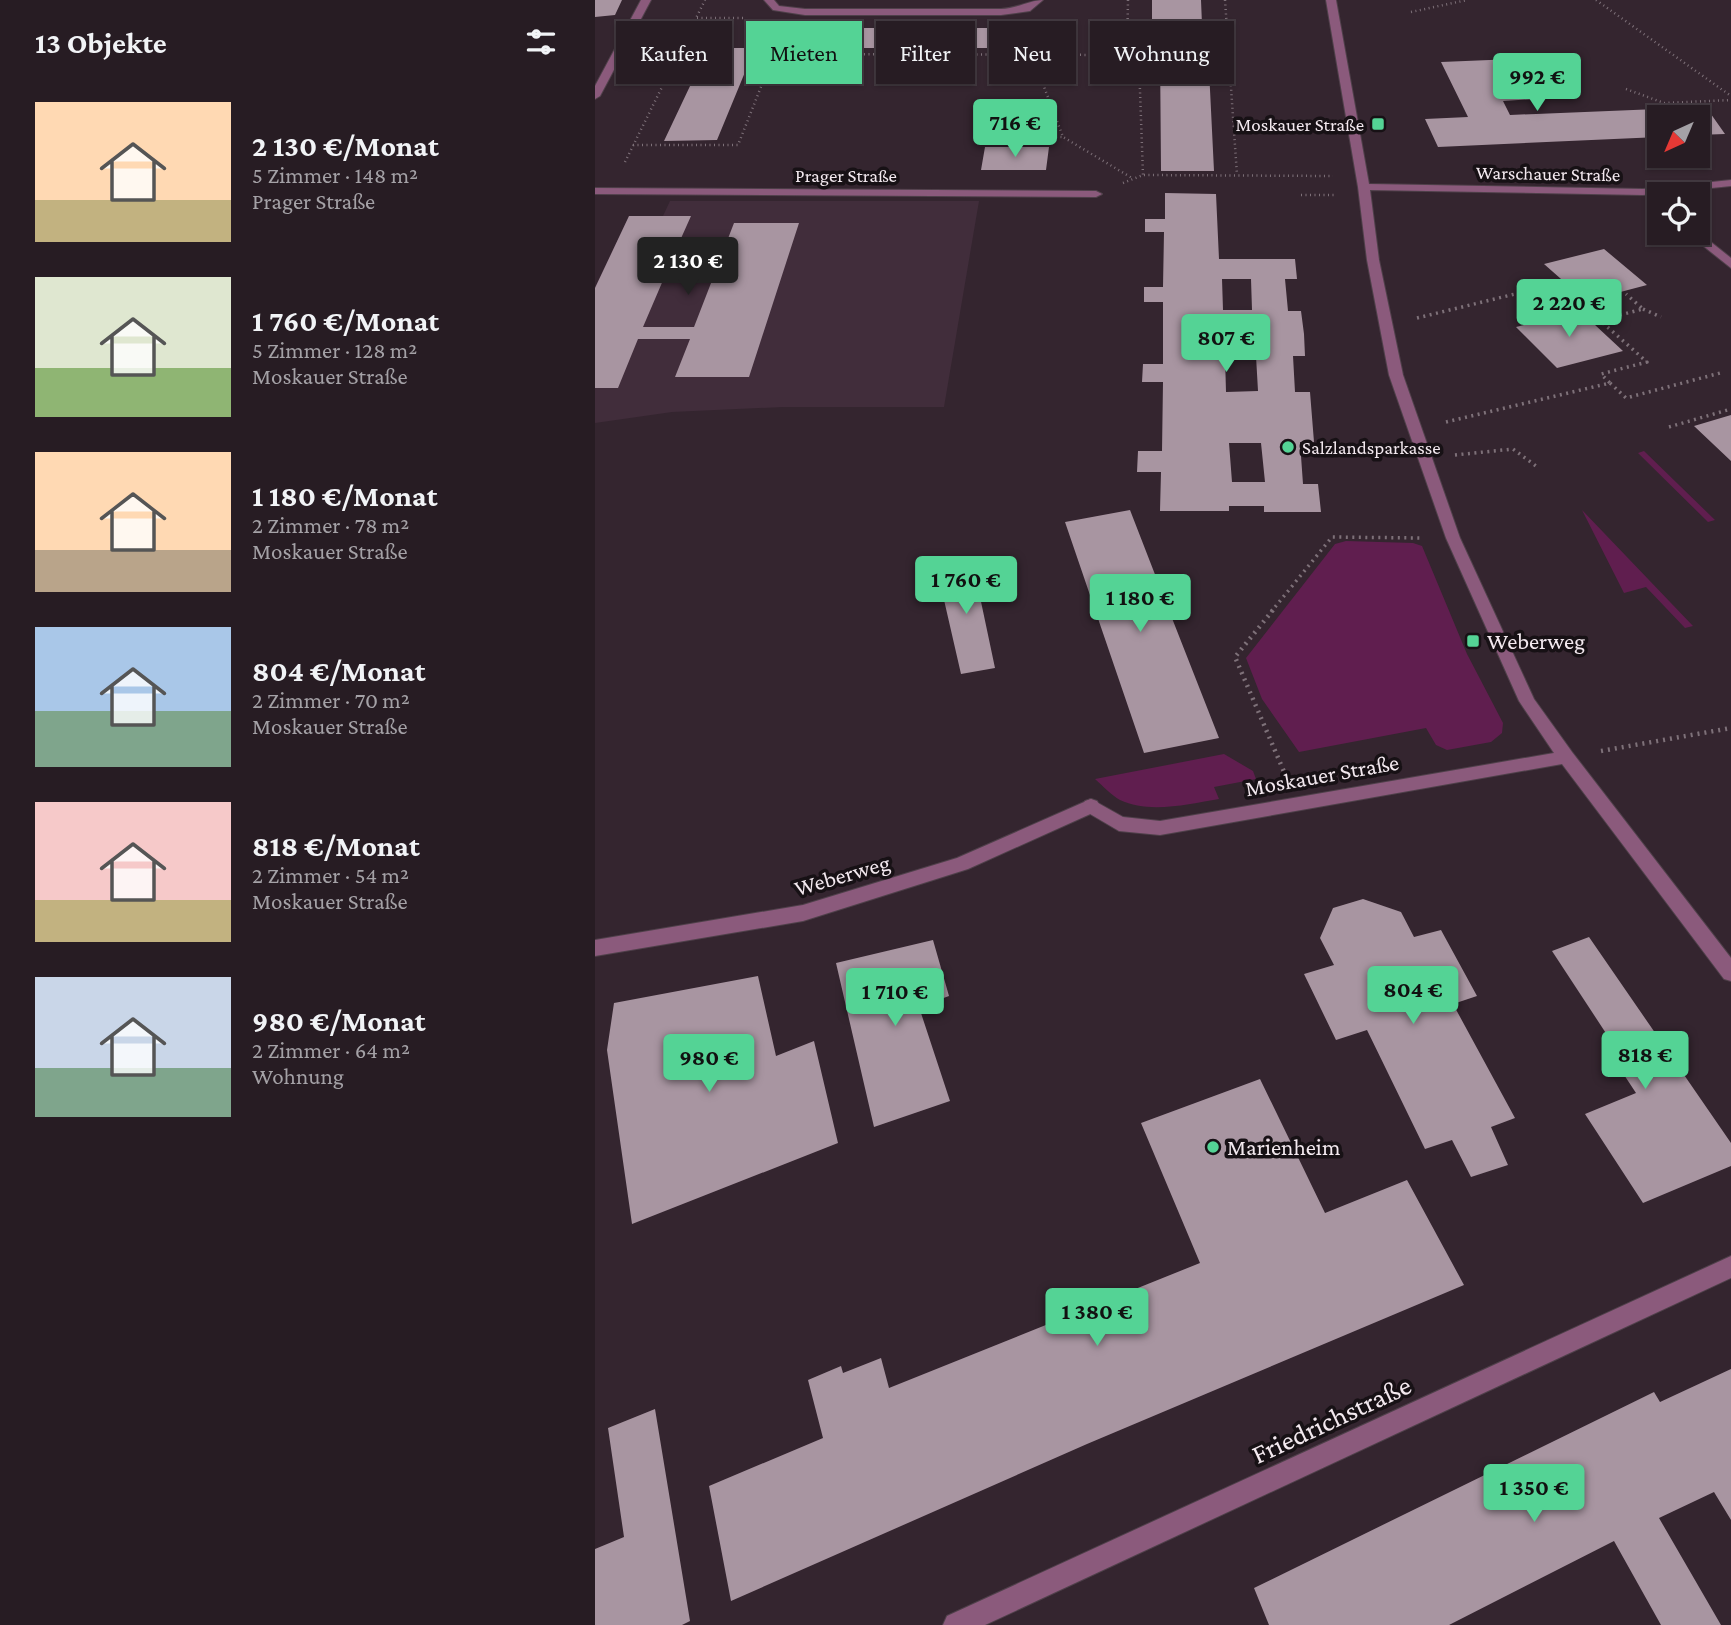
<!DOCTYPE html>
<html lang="de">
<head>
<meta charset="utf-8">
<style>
	body { margin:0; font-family:"Crimson Pro",serif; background:#2f252b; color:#f1f3f6; height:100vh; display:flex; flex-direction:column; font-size:26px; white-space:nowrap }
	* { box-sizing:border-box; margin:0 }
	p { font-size:23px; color:#a4a1a6 }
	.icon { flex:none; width:38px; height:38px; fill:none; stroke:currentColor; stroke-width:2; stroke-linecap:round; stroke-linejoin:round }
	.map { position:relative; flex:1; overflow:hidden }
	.panel { display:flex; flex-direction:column; background:#271c23; width:595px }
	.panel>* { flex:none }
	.hud { position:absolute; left:21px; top:21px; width:665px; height:63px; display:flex; gap:14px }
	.needle { width:46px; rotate:224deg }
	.fabs { position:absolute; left:1052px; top:105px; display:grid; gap:14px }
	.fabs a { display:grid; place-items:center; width:63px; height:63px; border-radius:0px; background:#271c23; box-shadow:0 2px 5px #0004,0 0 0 2px #433a41; font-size:35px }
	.price { position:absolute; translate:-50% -60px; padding:0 16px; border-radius:7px; background:#54d395; color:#111; font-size:23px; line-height:46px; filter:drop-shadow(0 2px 4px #0008) }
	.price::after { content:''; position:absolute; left:50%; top:42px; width:21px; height:16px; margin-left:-10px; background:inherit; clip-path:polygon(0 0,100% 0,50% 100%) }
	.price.active { background:#222; color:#fff }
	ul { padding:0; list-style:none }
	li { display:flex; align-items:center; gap:21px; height:175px; padding:0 35px }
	li span { display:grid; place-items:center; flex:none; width:196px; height:140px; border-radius:0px; color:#555 }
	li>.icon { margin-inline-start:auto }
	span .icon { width:84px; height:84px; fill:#fffc; stroke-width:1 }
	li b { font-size:30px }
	h2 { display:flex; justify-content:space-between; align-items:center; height:84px; padding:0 35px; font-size:30px }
	.tag { padding:0 24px; border-radius:0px; background:#271c23; box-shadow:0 2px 5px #0004,0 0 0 2px #433a41; font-size:24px; line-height:63px }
	.tag.active { background:#54d395; color:#111 }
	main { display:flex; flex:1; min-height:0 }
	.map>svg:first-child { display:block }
</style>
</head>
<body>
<main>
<section class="panel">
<h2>13 Objekte<svg class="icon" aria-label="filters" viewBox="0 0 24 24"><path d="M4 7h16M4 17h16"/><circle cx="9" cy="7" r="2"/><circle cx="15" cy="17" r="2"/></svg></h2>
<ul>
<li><span style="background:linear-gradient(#ffd9b3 70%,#c2b280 0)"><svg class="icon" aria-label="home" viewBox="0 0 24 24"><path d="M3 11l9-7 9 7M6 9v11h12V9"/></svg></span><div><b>2 130 €/Monat</b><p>5 Zimmer · 148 m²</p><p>Prager Straße</p></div></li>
<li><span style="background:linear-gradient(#dfe7d0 65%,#8fb573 0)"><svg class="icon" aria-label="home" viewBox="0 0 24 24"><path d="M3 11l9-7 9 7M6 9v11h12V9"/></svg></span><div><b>1 760 €/Monat</b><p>5 Zimmer · 128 m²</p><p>Moskauer Straße</p></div></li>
<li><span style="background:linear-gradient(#ffd9b3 70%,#b9a48a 0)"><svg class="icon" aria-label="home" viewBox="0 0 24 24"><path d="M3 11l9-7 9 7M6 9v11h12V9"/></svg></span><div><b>1 180 €/Monat</b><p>2 Zimmer · 78 m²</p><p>Moskauer Straße</p></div></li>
<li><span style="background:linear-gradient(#a9c7e8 60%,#7fa58c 0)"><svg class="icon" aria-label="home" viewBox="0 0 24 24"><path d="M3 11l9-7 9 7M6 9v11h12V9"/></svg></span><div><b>804 €/Monat</b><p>2 Zimmer · 70 m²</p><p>Moskauer Straße</p></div></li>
<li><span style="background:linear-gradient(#f6c9c9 70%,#c2b280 0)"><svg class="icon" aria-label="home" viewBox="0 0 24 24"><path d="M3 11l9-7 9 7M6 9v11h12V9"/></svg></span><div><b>818 €/Monat</b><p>2 Zimmer · 54 m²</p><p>Moskauer Straße</p></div></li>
<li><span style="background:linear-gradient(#c9d6e8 65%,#7fa58c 0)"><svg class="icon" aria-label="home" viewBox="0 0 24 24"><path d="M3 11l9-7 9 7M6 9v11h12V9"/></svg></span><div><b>980 €/Monat</b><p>2 Zimmer · 64 m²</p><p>Wohnung</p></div></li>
</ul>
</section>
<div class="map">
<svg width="1136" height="1625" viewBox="0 0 1136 1625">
	<rect width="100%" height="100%" fill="#34252f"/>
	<path fill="#412d3b" d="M75,201H384L349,407H188L77,412L0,423V287L34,216H68Z"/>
	<path fill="#601e4f" d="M409,107L435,108L431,128H405Z
		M1049,451L1120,520L1113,522L1043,453Z
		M987,510L1098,626L1090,628L1051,587L1029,593Z
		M751,541L818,543L827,546L872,654L908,723L907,733L896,742L852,750L841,745L831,728L704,752L667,699L651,658L740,544Z
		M629,754L658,771L661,779L619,787L624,799C594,804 554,814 525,800C516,795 508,786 500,779Z"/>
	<path fill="#a895a1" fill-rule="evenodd" d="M0,0H27L20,15L0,17Z
		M557,0H606L608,49H613L619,171H566L565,49H557Z
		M186,28H422L419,48H178Z
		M113,48H160L122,140L69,141Z
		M919,59L941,99L908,101L915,115L1111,107L1130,134L1102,135V117H1064V137L843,147L830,119L873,117L846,62Z
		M390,147H454L451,170H386Z
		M570,193L621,194L624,259H700L702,279H690L693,311H706L709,334L710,356H698L700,392H715L719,442H705L708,484H723L726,512H669V506H634V511H565L566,472H542L543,451H567L568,382H547L548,364H568V302H549V287H568L569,232H550V219H570ZM627,279H656L657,310H628ZM630,356H661L663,391L631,392ZM634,443H666L670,482H637Z
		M34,216H96L79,254H127L139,223H204L154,377H80L95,339H43L23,388H0V288ZM75,264L123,265L99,327H48Z
		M1009,249L1052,285L991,301L949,264Z
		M985,311L1028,351L962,368L921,327Z
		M1136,415V461L1099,426Z
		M535,510L573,608L624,738L549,753L470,522Z
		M377,559L400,668L366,674L341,565Z
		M768,899L806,912L819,937L846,930L882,996L858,1004L920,1118L896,1127L913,1165L876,1177L857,1140L830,1149L772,1030L741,1040L709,974L739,965L725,938L738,908Z
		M994,937L1136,1143V1166L1048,1203L990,1114L1041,1093L1012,1049L1020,1047L957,951Z
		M338,940L354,996L324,1007L355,1101L279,1127L241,963Z
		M163,976L181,1056L219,1041L243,1143L37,1224L12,1050L19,1003Z
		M665,1079L730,1213L812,1180L869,1285L492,1444L136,1601L114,1486L228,1438L213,1380L246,1366L248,1373L286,1358L294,1388L605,1263L546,1123Z
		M1136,1369V1520L1119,1492L1064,1518L1126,1625H1066L1019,1541L854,1625H674L659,1588L1059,1392L1065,1402Z
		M60,1409L95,1621L87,1625H0V1549L29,1537L13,1428Z"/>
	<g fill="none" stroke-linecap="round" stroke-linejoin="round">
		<g stroke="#4f404a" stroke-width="2">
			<path id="service" d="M496,799L502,801L505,806L502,811L373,869L208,921L0,956V940L208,905L362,858Z"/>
		</g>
		<g stroke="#4f404a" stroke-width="2">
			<path id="minor" d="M46,0H56L5,96L0,99V86Z
				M169,0H179L184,6L210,9H406C423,8 436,0 448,0L435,11L406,15H210L178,10Z
				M731,0H741L774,184L1048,189L1136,180V186L1048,195L775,190L784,260L808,375L865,538L939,699L977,752L1136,958V981L1129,979L967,764L565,835L524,831L490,811L487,806L490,801L496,799L528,817L565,821L959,753L924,701L851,538L794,375L772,260L763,187Z
				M0,188L501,191L507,194L501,197L0,194Z
				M1102,231L1136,258V268L1092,233Z"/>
		</g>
		<g stroke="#4f404a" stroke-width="2">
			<path id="tertiary" d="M1136,1256V1278L390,1625H348L352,1616Z"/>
		</g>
		<path stroke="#7e7179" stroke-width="2.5" stroke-dasharray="1 3.5" stroke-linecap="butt" d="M533,0L532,55L544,63L548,175
			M630,0L642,175
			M1001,0L1136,96
			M816,12L872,0
			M102,18H151
			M439,36L437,55L468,137L537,178
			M179,54L532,55
			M1031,89L1069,103L1136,100
			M380,135L468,137
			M38,145H143L179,54L169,41L172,33
			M30,162L110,0
			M528,183L548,175L738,176
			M706,195H741"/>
		<path stroke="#7e7179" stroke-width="3.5" stroke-dasharray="2 4.5" stroke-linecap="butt" d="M1048,309L1066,317
			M822,318L969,282
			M1006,320L1048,309L1031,294
			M1015,383L1031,398L1129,372
			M851,422L1015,383L1006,374L1052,362L964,284
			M1074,427L1136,409
			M860,455L918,449L941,466
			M676,612L737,537L825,538"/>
		<path stroke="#7e7179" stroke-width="4.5" stroke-dasharray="2 5" stroke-linecap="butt" d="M678,610L640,657L690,774
			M1006,751L1136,728"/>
		<use href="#service" fill="#8b5a7c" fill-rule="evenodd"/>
		<use href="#minor" fill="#8b5a7c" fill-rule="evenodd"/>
		<use href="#tertiary" fill="#8b5a7c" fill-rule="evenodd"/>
	</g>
	<g fill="#54d395" stroke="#171115" stroke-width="2.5">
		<rect x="776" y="117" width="14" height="14" rx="3.5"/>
		<circle cx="693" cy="447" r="7"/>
		<rect x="871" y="634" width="14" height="14" rx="3.5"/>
		<circle cx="618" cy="1147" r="7"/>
	</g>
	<g text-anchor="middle" stroke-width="7" stroke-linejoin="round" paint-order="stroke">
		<g font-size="19" fill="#f3e9ef" stroke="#171115" text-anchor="end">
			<text x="769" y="131">Moskauer Straße</text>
			<text x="707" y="454" text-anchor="start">Salzlandsparkasse</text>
		</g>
		<g font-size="19" fill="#f3e9ef" stroke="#171115">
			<text transform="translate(953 173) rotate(1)" y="7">Warschauer Straße</text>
			<text x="251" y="182">Prager Straße</text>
		</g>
		<g font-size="23" fill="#f3e9ef" stroke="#171115" text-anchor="start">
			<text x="892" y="649">Weberweg</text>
			<text x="632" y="1155">Marienheim</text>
		</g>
		<g font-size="23" fill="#f3e9ef" stroke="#171115">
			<text transform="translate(727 775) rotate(-10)" y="8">Moskauer Straße</text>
			<text transform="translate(247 875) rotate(-16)" y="8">Weberweg</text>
		</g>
		<g font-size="28" fill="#f3e9ef" stroke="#171115">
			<text transform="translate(736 1419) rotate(-25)" y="10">Friedrichstraße</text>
		</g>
	</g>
</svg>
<div class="fabs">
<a><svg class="needle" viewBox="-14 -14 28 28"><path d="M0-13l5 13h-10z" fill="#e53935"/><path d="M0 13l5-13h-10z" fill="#a4a1a6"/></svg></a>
<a><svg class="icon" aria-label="locate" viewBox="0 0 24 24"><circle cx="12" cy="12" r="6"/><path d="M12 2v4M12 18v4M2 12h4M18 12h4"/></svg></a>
</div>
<b class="price" style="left:942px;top:113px">992 €</b>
<b class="price" style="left:420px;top:159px">716 €</b>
<b class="price active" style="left:93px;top:297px">2 130 €</b>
<b class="price" style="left:974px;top:339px">2 220 €</b>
<b class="price" style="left:631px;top:374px">807 €</b>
<b class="price" style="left:371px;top:616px">1 760 €</b>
<b class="price" style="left:545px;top:634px">1 180 €</b>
<b class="price" style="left:818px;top:1026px">804 €</b>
<b class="price" style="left:300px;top:1028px">1 710 €</b>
<b class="price" style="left:1050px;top:1091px">818 €</b>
<b class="price" style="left:114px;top:1094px">980 €</b>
<b class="price" style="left:502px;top:1348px">1 380 €</b>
<b class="price" style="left:939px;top:1524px">1 350 €</b>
<div class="hud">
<a class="tag">Kaufen</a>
<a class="tag active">Mieten</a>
<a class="tag">Filter</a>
<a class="tag">Neu</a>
<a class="tag">Wohnung</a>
</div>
</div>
</main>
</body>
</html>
